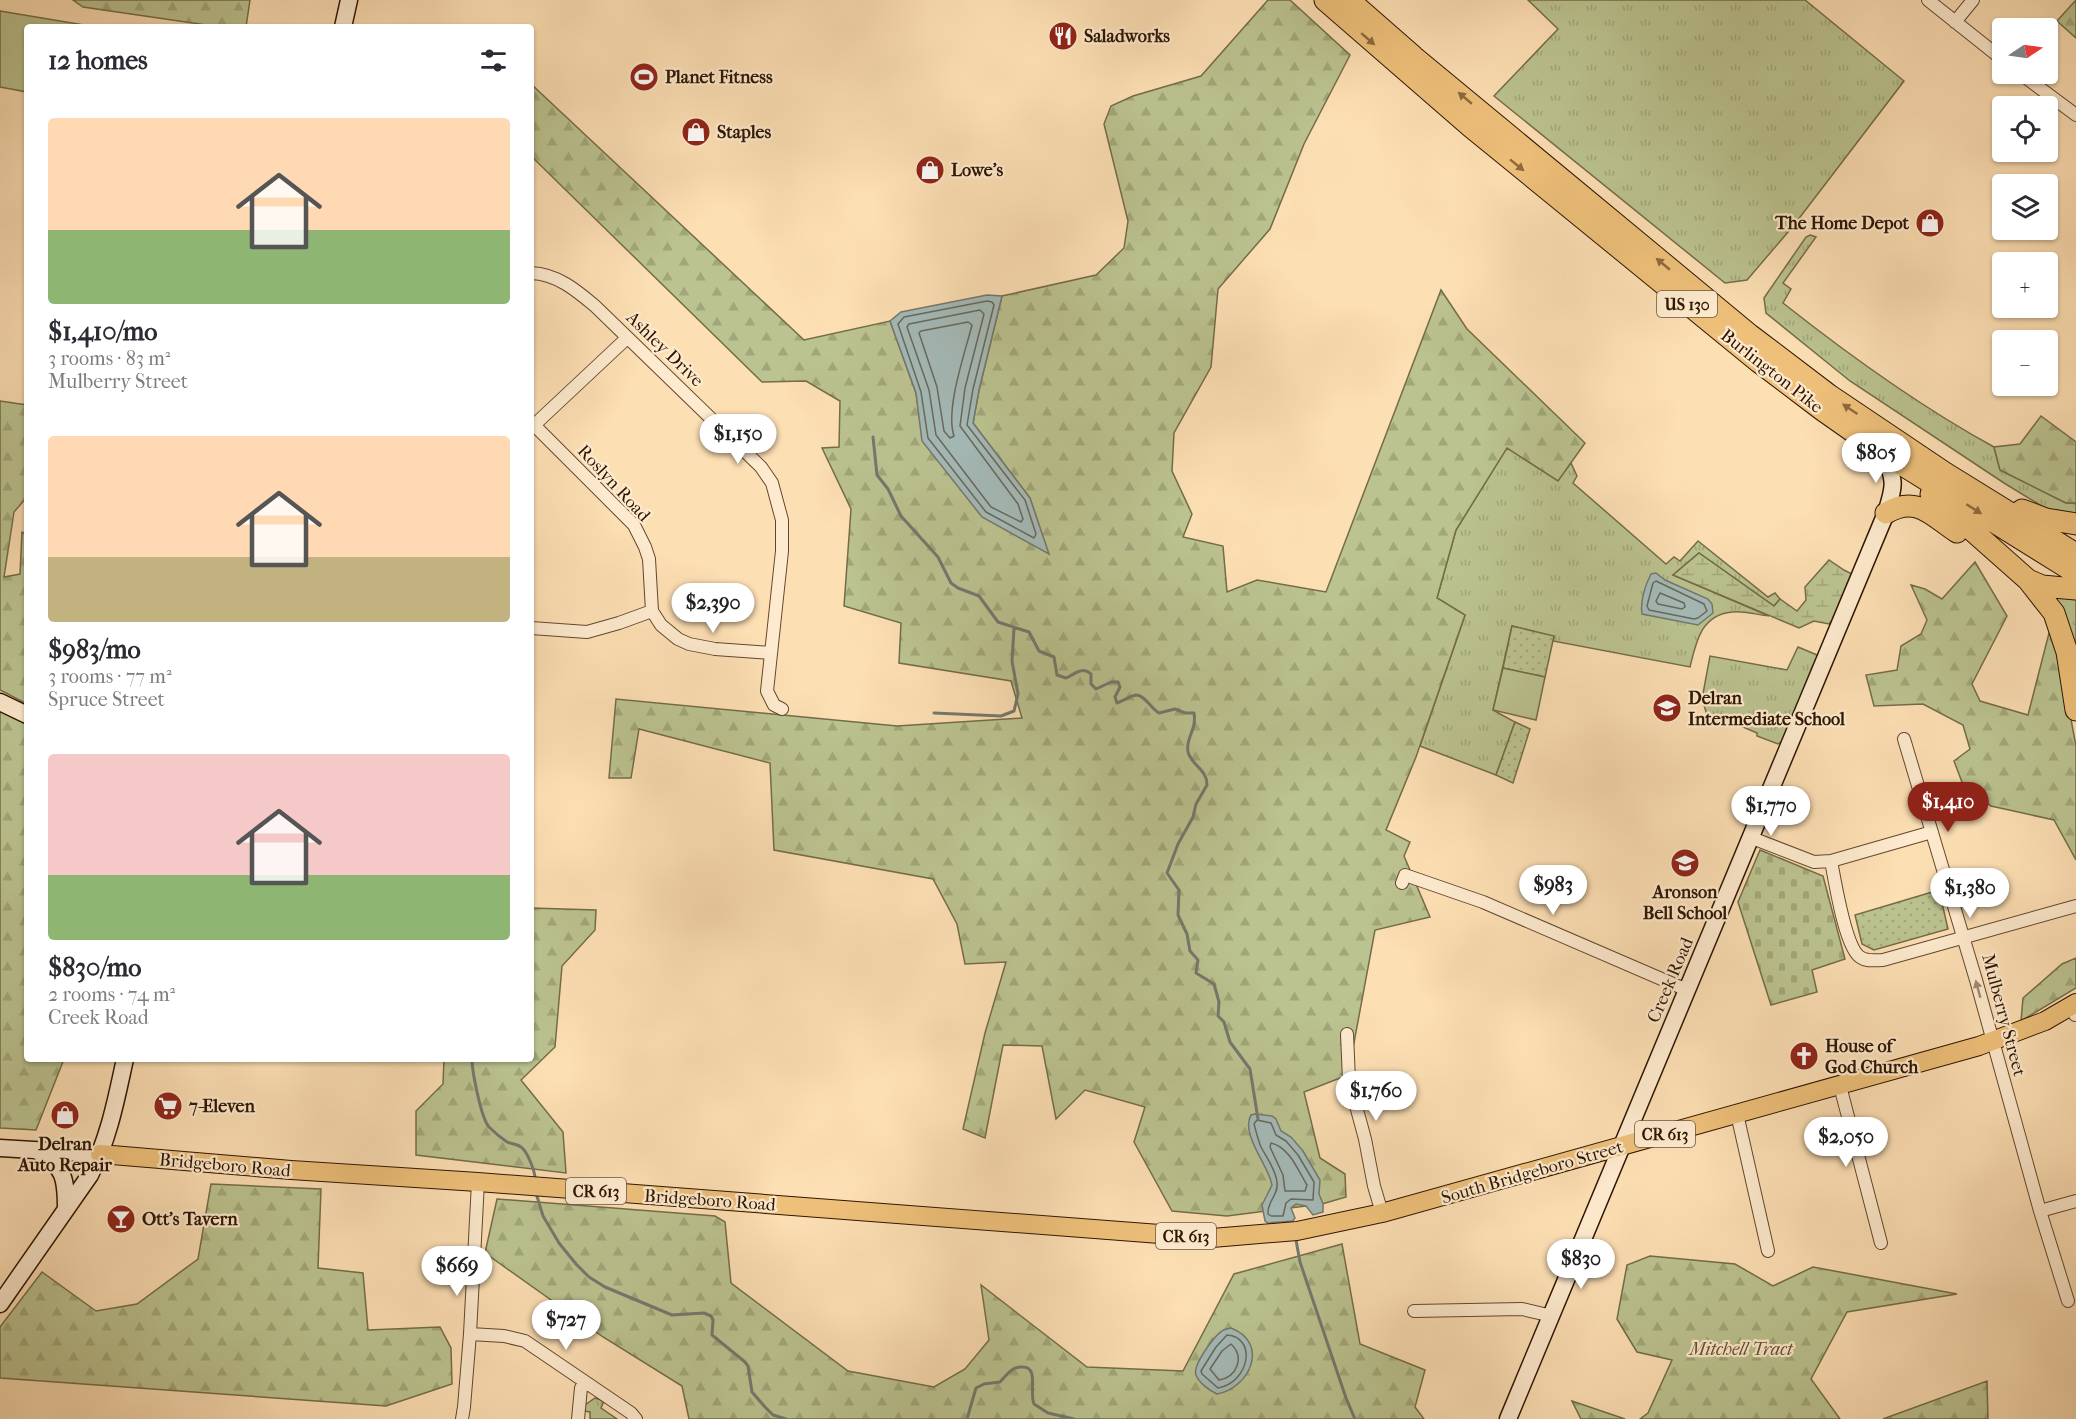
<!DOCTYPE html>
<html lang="en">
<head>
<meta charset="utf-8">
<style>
	body { margin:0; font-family:"IM FELL French Canon",serif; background:#f2f2f3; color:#2b2b33; height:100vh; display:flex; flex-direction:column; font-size:22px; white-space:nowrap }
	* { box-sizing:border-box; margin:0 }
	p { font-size:20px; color:#7c7c81 }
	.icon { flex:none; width:33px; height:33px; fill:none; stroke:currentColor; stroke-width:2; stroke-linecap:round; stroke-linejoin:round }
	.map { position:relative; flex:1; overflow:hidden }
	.details { position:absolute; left:24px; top:24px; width:510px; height:1038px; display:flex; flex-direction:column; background:#fff; border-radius:6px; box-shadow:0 2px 4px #0004 }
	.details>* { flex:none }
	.needle { width:39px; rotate:77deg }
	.controls { position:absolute; left:1992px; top:18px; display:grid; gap:12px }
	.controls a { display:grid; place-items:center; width:66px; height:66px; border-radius:6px; background:#fff; box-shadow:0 2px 4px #0004; font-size:30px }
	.price { position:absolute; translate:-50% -51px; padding:0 14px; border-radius:21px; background:#fff; color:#222; font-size:20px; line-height:39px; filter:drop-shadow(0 2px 3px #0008) }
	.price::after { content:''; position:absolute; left:50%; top:36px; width:18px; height:14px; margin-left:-9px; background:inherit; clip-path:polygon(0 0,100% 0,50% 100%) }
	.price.on { background:#8f2418; color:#fff }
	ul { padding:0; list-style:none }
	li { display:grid; align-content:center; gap:12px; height:318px; padding:0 24px }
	li span { display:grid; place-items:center; height:186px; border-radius:6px; color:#555 }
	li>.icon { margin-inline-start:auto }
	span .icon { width:108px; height:108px; fill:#fffc; stroke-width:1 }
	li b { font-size:26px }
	h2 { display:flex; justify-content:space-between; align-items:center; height:72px; padding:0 24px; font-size:26px }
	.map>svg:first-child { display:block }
</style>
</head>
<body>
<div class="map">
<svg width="2076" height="1419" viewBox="0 0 2076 1419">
	<defs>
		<pattern id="grass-tufts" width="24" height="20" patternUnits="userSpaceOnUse" patternTransform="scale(1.5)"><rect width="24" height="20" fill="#bbc390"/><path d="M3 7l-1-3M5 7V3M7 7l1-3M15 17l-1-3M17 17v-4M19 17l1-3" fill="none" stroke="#a1a77a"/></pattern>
		<pattern id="forest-firs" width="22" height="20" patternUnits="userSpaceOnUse" patternTransform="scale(1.5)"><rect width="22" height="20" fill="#bbc390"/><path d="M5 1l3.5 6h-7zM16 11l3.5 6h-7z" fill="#a1a77a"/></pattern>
		<pattern id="wetland-marsh" width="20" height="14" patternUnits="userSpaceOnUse" patternTransform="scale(1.5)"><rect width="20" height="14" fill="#bbc390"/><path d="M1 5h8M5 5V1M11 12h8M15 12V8" fill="none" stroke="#a1a77a"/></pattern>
		<pattern id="cemetery-stones" width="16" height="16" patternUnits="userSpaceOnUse" patternTransform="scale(1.5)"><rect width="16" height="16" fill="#bbc390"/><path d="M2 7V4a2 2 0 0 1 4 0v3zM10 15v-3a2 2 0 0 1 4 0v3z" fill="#a1a77a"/></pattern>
		<pattern id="park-dots" width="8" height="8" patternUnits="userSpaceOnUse" patternTransform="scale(1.5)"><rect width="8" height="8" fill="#bbc390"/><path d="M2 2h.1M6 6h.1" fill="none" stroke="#a1a77a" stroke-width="1.8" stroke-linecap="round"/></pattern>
	</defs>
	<rect width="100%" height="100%" fill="#fddfb4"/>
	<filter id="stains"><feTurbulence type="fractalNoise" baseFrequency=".00333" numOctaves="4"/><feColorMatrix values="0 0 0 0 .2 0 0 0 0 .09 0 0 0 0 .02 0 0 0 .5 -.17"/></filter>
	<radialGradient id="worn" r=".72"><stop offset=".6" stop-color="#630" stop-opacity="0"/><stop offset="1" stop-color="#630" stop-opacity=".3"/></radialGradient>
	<path fill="url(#grass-tufts)" stroke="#746c48" stroke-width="1.5" d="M1528,0H1805L1904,81L1794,225L1747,280L1725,283L1494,96L1558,29Z
		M1810,235L1816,237L1783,283L1791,289L1783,303C1850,356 1919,406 1994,447L2000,470L2066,503H2076V517L2050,511L2004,483L1850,381L1766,313L1764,298L1806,237Z
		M1507,447L1558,480L1571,463L1577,476L1573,483L1666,564L1674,557L1680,561L1698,541L1768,597L1775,593L1780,599L1774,606L1699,553L1673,575L1769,616C1757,615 1743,610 1732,612C1701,615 1696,642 1690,667L1553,641L1554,637L1512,626L1493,710L1515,722L1496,775L1420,746L1465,615L1437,598L1456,530Z
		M2049,592L2076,596V686Z
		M1798,647L1817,655L1819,657L1785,739L1778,744L1757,736V733L1720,717L1708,718L1702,699L1710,656L1787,670Z
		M595,1398L604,1401L601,1408L617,1419H590V1412L584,1411L585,1405Z"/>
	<path fill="url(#forest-firs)" stroke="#746c48" stroke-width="1.5" d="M73,0H250L246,27H220L83,7Z
		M1268,0H1290L1350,55L1304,144L1270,229L1218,289L1211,367L1174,433L1172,471L1192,514L1183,537L1223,546L1227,592L1257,580L1326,592L1441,290L1467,329L1585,443L1558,481L1507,448L1456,530L1437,598L1465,615L1416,757L1386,830L1410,842L1404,856L1430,917L1375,930L1348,1075L1304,1092L1320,1158L1345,1174L1346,1197L1322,1204L1227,1216L1172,1211L1134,1142L1145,1107L1085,1090L1056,1119L1042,1046L1003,1045L985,1138L963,1129L985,1033L1006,962L965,964L957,924L933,879L774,850L770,763L639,729L631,778H609L616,699L897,726L1022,718L1011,681L899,663L901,623L844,606L851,509L822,448L839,447L840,401L806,381L762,382L531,156V84L804,340L890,321L916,393L923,441L1048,553L1030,498L973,423L979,390L1002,296L1096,275L1124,248L1128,221L1104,124L1111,106L1133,96L1201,76Z
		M2076,0V38L2057,21Z
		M0,401L27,405V497L14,512L4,577L20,574L22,532L27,534V704L0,690Z
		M2041,416L2076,442V503H2066L2000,470L1994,447L2020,444Z
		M1975,562L2007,616L1972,684L1980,701L2028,715L2049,633L2055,634L2076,746V860L2054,820L1991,806L1962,782L1954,761L1970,749L1963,725L1923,704L1874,706L1866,675L1897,670L1901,646L1921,634L1927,620L1911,585L1925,589L1942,599Z
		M0,708L27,720V1059H64L36,1130L0,1128Z
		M531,908L596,910L595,930L562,966L555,1047L521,1080L563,1132L566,1173L416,1155V1111L443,1084L444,1059H531Z
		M2076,958V988L2021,1021L2023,998L2062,964Z
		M211,1184L321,1189L318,1268L363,1273L368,1330L440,1327L451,1348L452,1384L386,1406L0,1378V1327L42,1272L96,1311L137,1304L198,1259Z
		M497,1199L715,1216L725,1222L731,1283L848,1371L934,1387L965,1369L989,1340L981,1285L1087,1367L1183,1371L1234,1274L1342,1244L1360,1344L1425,1370L1415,1407L1424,1419H689L682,1386L603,1337L485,1253Z
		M1650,1256L1735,1264L1773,1286L1813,1267L1957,1294L1847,1312L1811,1379L1840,1419H1640L1648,1413L1672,1360L1637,1352L1617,1319L1627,1265Z
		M1987,1381L1988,1419H1883Z
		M1572,1401L1625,1419H1581Z"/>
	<path fill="url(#wetland-marsh)" stroke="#746c48" stroke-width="1.5" d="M1699,553L1774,606L1780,599L1797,611L1806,600L1805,587L1829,560L1844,570L1852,574L1838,613L1829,624L1814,621L1799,628L1673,575Z"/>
	<path fill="url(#cemetery-stones)" stroke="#746c48" stroke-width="1.5" d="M1760,850L1823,876L1845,959L1812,970L1817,992L1771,1005L1738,902Z"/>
	<path fill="url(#park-dots)" stroke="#746c48" stroke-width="1.5" d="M1512,626L1554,636L1545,677L1503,668Z
		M1515,722L1530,729L1513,783L1496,775Z
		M1939,890L1948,929L1874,950L1862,944L1855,915Z"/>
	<path fill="#bbc390" stroke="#746c48" stroke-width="1.5" d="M0,11L96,27H27V92L0,87Z
		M1503,668L1545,677L1536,720L1493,710Z"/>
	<path fill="#a4bab8" stroke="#74786e" stroke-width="1.5" d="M987,295L1002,296L979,390L973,423L1030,498L1049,554L982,517L922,441L916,393L890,321L901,312Z
		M1656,573L1665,580L1708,599L1712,604L1713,613L1698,625L1642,614C1640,602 1645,585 1651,574Z
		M1255,1114L1272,1116L1276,1119L1281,1131L1291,1137L1303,1151L1320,1180L1319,1194L1323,1204V1212L1313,1215L1306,1206L1296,1204L1291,1208L1295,1218L1293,1221L1268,1223L1265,1221L1262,1205L1272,1185C1269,1166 1240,1134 1251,1115Z
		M1231,1328C1270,1343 1250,1388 1217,1394C1210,1391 1199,1383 1196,1375C1192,1366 1214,1336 1222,1331C1224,1329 1228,1329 1231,1328Z"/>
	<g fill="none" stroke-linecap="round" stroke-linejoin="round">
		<path stroke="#68685c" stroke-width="1.5" d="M987,301L992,302L994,305L973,389L967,425L1025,500L1036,534L1034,538L986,512L928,438L921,392L898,324L904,317Z
			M980,310L984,314L965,388L960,426L1018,504L1023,519L1021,522L991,507L936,435L929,390L907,327L909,324Z
			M968,322L972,325C965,353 945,409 954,436L950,438L944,431L937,387L919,333L921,331Z
			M1656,581L1704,604L1707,611L1698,618L1694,619L1649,610L1647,606L1653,583Z
			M1660,593L1684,603L1685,607L1682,609L1658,604L1656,601Z
			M1257,1120L1271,1123L1276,1135L1286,1141L1298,1155L1314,1182L1313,1200L1291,1199L1286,1203L1283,1216H1271L1268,1214C1267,1201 1279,1195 1277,1182C1276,1170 1267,1158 1261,1147C1258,1140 1256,1131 1254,1124Z
			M1271,1143C1289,1147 1298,1170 1307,1185L1305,1191H1285L1283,1175L1270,1147Z
			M1227,1335C1257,1337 1250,1382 1218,1388L1202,1374L1201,1371L1216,1347Z
			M1231,1344C1245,1357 1237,1377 1219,1380L1210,1369L1222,1351Z"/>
		<path stroke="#74786e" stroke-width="3" d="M873,437L877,475L888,489L901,516L938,557L951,583L958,588L979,596L998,622L1029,632L1039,651L1054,657L1057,675L1066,678C1075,674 1082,666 1091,674V684L1096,689L1111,682H1118L1120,687L1115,697L1117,703C1123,701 1130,696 1136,695C1145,695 1151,709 1159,713L1175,709L1185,713H1194C1197,731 1185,738 1188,752C1192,766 1207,769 1207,785L1196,804L1193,817L1178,844L1167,873L1179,890L1178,915L1187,934L1190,951L1198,960L1196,973L1214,984L1219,1002L1218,1016L1224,1022L1230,1042L1250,1069L1258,1119
			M934,713L1001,716L1014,711L1018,694L1012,661L1014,628
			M472,1059C472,1071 481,1118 489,1127C494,1132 501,1138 507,1142C511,1144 517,1144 521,1147C527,1151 534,1169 535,1177
			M536,1193L543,1216L559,1243L576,1264L589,1277L605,1287L672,1315L704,1313L711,1316L713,1320L712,1335L745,1362L748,1366L752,1392L765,1407L773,1415L786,1419
			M1296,1240L1300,1262L1346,1398L1355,1419
			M967,1419L976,1388L984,1384L1000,1382C1007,1375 1012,1366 1023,1367C1039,1367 1029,1393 1034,1404L1048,1413L1074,1419"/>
		<g stroke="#61482d" stroke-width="14">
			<path id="street" d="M1928,0L2002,59
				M1955,22L1973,0
				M2021,74L2076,115
				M531,273C557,274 576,290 595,306L761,467L772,483L782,520V551L767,691L774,705L782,709
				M534,425L634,525L645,547L649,559L652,611L661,625L678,639L689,644L715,649L771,653
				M531,428L627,338
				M531,628L587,632L619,623L652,611
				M1904,739L1976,980L2040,1211L2068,1301
				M1752,838L1814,862L1831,861L1932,832
				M1831,861C1835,881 1845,947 1860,957C1867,962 1875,960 1883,960L2076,906
				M1402,883L1405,875L1483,902L1687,990
				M2075,1015H2076
				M1347,1034L1349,1080L1365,1139L1374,1186L1382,1213
				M1840,1086L1881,1243
				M1737,1114L1768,1251
				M2040,1211L2076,1201
				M1414,1311L1522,1309L1552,1316
				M470,1334L504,1336L525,1341L631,1413L636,1419
				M462,1419L464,1407L470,1334L478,1182
				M578,1419L581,1388L584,1383"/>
		</g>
		<g stroke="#2d1500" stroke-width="19">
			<path id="secondary" d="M343,27L349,0
				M0,702L27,715
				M0,1148L100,1154
				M37,1151C65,1166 66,1180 66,1209
				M0,1304L90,1175C109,1138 116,1100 125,1059
				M1508,1419L1886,513C1895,485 1895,482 1885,454"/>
		</g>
		<g stroke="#2d1500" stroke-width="20">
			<path id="primary" d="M100,1154L291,1170L478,1182L1212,1238L1297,1231L1382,1213L1979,1046L2045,1021L2076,1003"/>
		</g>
		<g stroke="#2d1500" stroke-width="23">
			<path id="highway" d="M1325,0L1470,126L1759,362L1821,409L1885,454L2076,573
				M1349,0L1414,57L1750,335L1829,395L1945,473L2076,554
				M1931,494L2028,580L2054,613L2067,652L2076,710
				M2022,510L2046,519L2076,524
				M1886,513C1917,495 1931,515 1957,532
				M2028,580L2042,586L2076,589"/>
		</g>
		<use href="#street" stroke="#feeace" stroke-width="12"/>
		<use href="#secondary" stroke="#feeace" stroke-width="16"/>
		<use href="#primary" stroke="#eec07a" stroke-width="18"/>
		<use href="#highway" stroke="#eec07a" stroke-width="21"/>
	</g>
	<defs><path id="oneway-solid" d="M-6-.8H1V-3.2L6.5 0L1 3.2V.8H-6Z" transform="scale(1.5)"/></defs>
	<g fill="#8e6a3d">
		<use href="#oneway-solid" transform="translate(1368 39) rotate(41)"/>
		<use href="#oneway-solid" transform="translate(1465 98) rotate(-140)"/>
		<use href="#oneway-solid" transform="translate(1517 165) rotate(39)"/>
		<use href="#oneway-solid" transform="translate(1663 264) rotate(-140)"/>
		<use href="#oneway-solid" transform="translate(1850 409) rotate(-146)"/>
		<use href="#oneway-solid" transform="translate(1974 509) rotate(32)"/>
	</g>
	<use fill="#a08a71" href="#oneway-solid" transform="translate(1978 989) rotate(-105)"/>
	<defs>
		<g id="restaurant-disc" transform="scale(1.5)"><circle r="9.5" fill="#8f2418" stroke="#feeace"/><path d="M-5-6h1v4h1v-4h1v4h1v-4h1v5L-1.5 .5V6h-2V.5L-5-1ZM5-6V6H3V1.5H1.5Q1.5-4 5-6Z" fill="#fff"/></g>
		<g id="stadium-disc" transform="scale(1.5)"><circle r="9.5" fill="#8f2418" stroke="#feeace"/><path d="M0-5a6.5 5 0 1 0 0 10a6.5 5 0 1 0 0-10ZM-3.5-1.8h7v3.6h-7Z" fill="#fff"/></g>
		<g id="shop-disc" transform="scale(1.5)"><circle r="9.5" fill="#8f2418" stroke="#feeace"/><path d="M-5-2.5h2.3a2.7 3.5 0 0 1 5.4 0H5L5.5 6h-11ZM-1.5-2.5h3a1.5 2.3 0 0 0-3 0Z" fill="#fff"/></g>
		<g id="school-disc" transform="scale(1.5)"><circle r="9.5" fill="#8f2418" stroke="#feeace"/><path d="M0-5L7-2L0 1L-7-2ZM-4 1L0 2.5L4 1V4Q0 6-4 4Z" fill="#fff"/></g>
		<g id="church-disc" transform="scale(1.5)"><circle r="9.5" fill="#8f2418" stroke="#feeace"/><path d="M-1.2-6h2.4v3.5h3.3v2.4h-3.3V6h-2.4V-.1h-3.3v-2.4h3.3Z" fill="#fff"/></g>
		<g id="supermarket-disc" transform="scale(1.5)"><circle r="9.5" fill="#8f2418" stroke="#feeace"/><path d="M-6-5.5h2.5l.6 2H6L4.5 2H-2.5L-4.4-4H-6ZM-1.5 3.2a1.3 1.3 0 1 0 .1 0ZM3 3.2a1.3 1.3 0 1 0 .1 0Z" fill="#fff"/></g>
		<g id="bar-disc" transform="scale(1.5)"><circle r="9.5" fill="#8f2418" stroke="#feeace"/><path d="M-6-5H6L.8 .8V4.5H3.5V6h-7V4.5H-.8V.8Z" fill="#fff"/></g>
	</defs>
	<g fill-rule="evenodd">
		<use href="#restaurant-disc" x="1063" y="36"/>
		<use href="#stadium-disc" x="644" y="77"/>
		<use href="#shop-disc" x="696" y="132"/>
		<use href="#shop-disc" x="930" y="170"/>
		<use href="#shop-disc" x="1930" y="223"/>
		<use href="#school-disc" x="1667" y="708"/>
		<use href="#school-disc" x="1685" y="863"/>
		<use href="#church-disc" x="1804" y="1056"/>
		<use href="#supermarket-disc" x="168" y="1106"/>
		<use href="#shop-disc" x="65" y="1115"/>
		<use href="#bar-disc" x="121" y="1219"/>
	</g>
	<g text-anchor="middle" stroke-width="4.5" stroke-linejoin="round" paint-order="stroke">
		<g fill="#feeace" stroke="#6c553e" stroke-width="1.5">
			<rect x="1657" y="291" width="60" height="26" rx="4.5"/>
			<rect x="1635" y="1121" width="60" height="26" rx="4.5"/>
			<rect x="566" y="1178" width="60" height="26" rx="4.5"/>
			<rect x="1156" y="1223" width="60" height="26" rx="4.5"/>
		</g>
		<g font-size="16" font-weight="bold" fill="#2d1500">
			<text x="1687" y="310">US 130</text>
			<text x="1665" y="1140">CR 613</text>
			<text x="596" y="1197">CR 613</text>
			<text x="1186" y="1242">CR 613</text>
		</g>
		<g font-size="18" font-weight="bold" fill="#2d1500" stroke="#feeace" text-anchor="start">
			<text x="1084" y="42">Saladworks</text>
			<text x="665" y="83">Planet Fitness</text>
			<text x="717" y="138">Staples</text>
			<text x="951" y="176">Lowe's</text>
			<text x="1909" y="229" text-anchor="end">The Home Depot</text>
			<text x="1688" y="704">Delran<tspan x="1688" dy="21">Intermediate School</tspan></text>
			<text x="1685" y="898" text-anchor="middle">Aronson<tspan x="1685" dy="21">Bell School</tspan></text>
			<text x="1825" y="1052">House of<tspan x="1825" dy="21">God Church</tspan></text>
			<text x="189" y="1112">7-Eleven</text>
			<text x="65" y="1150" text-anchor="middle">Delran<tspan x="65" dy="21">Auto Repair</tspan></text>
			<text x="142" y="1225">Ott's Tavern</text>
		</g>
		<g font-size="18" fill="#2d1500" stroke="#feeace">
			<text transform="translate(665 349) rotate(44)" y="6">Ashley Drive</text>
			<text transform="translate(1772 371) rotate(38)" y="6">Burlington Pike</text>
			<text transform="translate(614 483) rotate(47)" y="6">Roslyn Road</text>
			<text transform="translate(1670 980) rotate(-67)" y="6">Creek Road</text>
			<text transform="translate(2004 1015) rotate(75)" y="6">Mulberry Street</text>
			<text transform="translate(225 1165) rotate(5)" y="6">Bridgeboro Road</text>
			<text transform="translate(1532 1172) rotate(-16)" y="6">South Bridgeboro Street</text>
			<text transform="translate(710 1200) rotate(4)" y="6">Bridgeboro Road</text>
		</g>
		<g font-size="18" font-style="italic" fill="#5f5232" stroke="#feeace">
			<text x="1741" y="1355">Mitchell Tract</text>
		</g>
	</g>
	<rect width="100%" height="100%" filter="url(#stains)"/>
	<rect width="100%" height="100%" fill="url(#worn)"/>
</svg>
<div class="controls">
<a><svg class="needle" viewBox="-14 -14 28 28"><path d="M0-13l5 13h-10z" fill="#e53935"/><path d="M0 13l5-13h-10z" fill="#7c7c81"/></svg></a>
<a><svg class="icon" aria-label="locate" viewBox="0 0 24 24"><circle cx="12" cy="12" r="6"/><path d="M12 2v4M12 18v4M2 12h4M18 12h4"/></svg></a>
<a><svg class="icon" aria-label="layers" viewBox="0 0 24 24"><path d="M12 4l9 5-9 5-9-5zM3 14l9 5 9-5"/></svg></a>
<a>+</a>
<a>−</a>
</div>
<b class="price" style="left:738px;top:465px">$1,150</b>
<b class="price" style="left:1876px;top:484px">$805</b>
<b class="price" style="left:713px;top:634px">$2,390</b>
<b class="price on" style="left:1948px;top:833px">$1,410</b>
<b class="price" style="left:1771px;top:837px">$1,770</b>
<b class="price" style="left:1553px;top:916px">$983</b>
<b class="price" style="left:1970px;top:919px">$1,380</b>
<b class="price" style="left:1376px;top:1122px">$1,760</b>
<b class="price" style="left:1846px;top:1168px">$2,050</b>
<b class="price" style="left:1581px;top:1290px">$830</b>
<b class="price" style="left:457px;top:1297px">$669</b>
<b class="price" style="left:566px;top:1351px">$727</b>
<section class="details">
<h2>12 homes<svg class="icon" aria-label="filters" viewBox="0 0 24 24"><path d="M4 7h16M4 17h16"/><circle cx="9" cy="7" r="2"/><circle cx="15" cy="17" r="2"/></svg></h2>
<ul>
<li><span style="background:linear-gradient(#ffd9b3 60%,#8fb573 0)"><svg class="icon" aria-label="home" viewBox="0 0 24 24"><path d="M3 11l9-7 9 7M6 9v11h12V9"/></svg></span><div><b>$1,410/mo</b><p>3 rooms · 83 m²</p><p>Mulberry Street</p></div></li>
<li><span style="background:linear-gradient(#ffd9b3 65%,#c2b280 0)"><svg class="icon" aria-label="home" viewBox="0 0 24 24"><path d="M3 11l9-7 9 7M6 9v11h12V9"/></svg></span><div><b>$983/mo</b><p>3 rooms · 77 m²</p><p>Spruce Street</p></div></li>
<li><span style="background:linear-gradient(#f6c9c9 65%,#8fb573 0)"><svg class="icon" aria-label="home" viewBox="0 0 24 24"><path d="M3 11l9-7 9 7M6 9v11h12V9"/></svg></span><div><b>$830/mo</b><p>2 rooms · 74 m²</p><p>Creek Road</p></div></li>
</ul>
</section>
</div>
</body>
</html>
